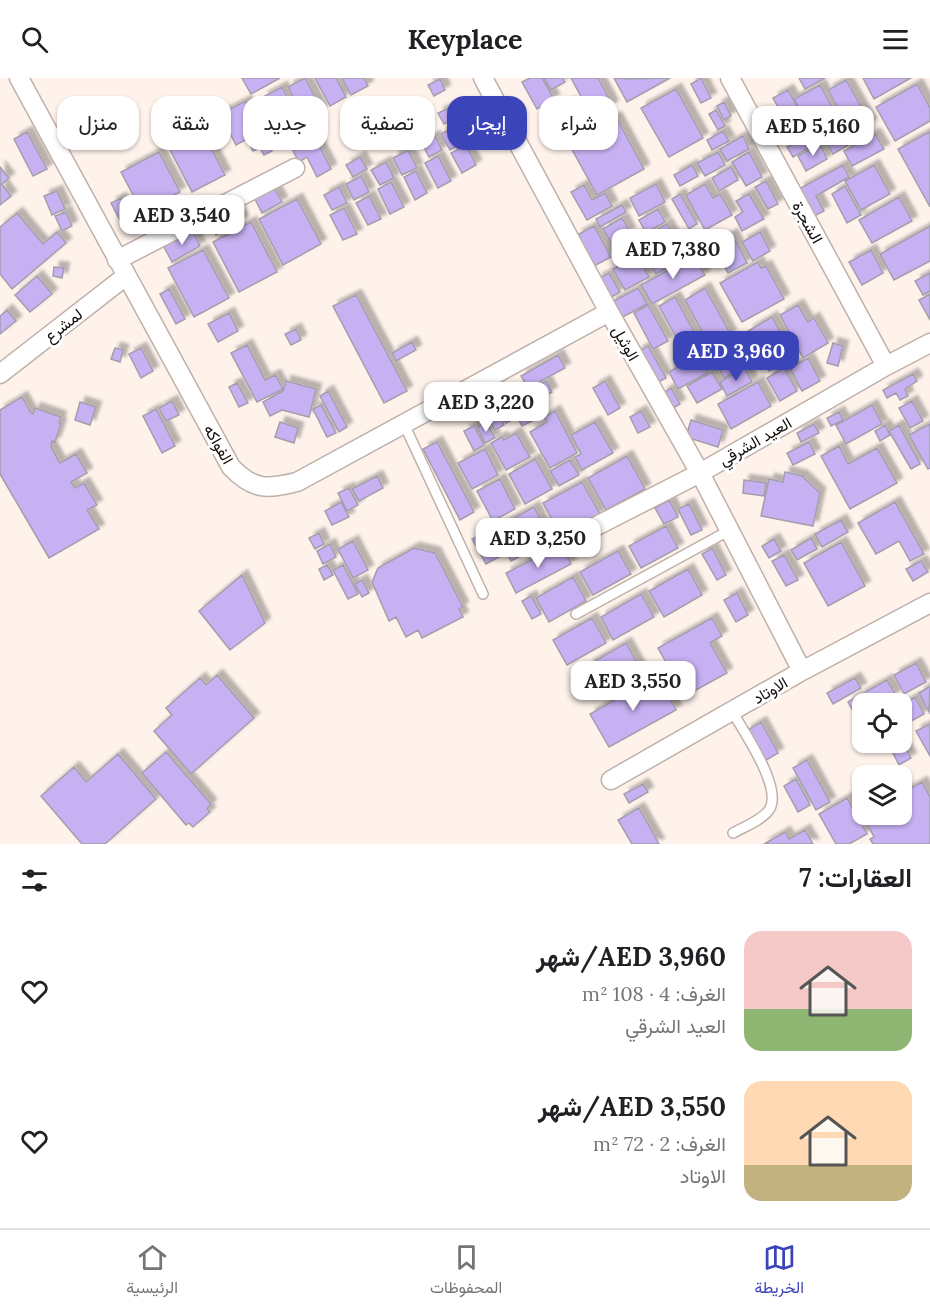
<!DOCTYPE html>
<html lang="ar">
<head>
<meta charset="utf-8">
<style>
	body { margin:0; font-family:Lora,Vazirmatn,serif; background:#f2f2f2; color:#202124; direction:rtl; height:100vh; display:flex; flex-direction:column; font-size:22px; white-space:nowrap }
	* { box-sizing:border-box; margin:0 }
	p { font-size:20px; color:#757577 }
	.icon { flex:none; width:33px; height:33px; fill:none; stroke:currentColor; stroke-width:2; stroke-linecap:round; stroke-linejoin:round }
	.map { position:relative; height:766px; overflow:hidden; direction:ltr }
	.panel { display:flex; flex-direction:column; background:#fff; flex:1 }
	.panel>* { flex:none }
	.guide { position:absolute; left:18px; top:18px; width:600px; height:54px; direction:rtl; display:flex; gap:12px }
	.buttons { position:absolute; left:852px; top:615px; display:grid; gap:12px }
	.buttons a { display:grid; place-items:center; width:60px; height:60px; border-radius:12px; background:#fff; box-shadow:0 2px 4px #0004; font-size:30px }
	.price { position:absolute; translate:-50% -51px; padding:0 14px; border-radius:12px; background:#fff; color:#222; font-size:20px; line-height:39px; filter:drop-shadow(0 2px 3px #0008) }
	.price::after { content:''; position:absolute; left:50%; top:36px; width:18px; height:14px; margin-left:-9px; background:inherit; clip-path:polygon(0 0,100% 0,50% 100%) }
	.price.selected { background:#3b44b8; color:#fff }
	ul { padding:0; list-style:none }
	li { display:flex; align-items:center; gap:18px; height:150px; padding:0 18px }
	li span { display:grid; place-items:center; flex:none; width:168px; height:120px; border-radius:18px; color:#555 }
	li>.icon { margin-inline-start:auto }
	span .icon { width:72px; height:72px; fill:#fffc; stroke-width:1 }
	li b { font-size:26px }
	h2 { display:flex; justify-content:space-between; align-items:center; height:72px; padding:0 18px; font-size:26px }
	.tag { padding:0 21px; border-radius:18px; background:#fff; box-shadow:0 2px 4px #0004; font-size:21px; line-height:54px }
	.tag.selected { background:#3b44b8; color:#fff }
	header { display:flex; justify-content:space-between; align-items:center; height:78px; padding:0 18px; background:#fff; font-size:27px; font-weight:700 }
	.tab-bar { display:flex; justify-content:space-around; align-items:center; height:84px; border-top:2px solid #e0e0e0; background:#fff; font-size:16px; color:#757577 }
	.tab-bar a { display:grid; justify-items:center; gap:3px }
	.tab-bar .selected { color:#3b44b8 }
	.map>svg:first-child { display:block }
</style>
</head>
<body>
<header><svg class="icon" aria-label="menu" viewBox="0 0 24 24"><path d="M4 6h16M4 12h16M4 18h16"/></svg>Keyplace<svg class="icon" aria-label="search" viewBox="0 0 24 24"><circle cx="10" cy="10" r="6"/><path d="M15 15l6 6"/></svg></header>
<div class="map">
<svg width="930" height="766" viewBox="0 0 930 766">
	<defs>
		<filter id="shadow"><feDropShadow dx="5.5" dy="-5.5" stdDeviation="1.5" flood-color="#0004"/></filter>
	</defs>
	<rect width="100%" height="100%" fill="#fef2eb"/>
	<path fill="#c7b1f2" stroke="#a29eac" stroke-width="1.5" filter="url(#shadow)" d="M242,0H280L251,16Z
		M305,0L322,33L305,42L288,9Z
		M315,0H336L346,19L330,28Z
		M342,0H364L368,8L351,17Z
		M530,0H542L554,21L537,31L522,4Z
		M544,0H562L565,4L551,12Z
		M571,0H598L613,28L592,39Z
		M614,0L629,1L670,0L627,24Z
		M701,0L711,20L701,25L691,6Z
		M799,0H825L805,11Z
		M863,0H911L874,21Z
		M440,1L445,12L434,18L428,7Z
		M846,2L871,46L852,56L828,12Z
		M917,6L930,30V43L895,63L876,29Z
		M820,7L843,49L817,63L794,21Z
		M282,9L303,49L283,59L263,19Z
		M676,11L703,60L669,79L641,30Z
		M788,12L798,30L783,38L773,20Z
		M246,23L272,73L264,77L260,70L253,73L247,61L236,67L220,36Z
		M570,24L573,30L557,39L554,33Z
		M724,24L731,38L724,42L717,28Z
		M583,28L590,41L567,54L560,41Z
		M447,31L453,42L444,46L438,35Z
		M716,32L725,48L718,52L709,36Z
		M616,39L644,91L597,117L569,66Z
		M455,48L463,65L450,72L441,56Z
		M200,49L225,97L192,114L167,66Z
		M408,52L415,64L400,72L393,60Z
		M723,53L729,63L712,72L707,62Z
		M27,54L47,91L33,98L14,61Z
		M846,54L852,65L833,76L827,65Z
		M929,54L930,56V129L898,71Z
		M875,56L884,71L852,88L844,73Z
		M435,58L442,72L429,79L422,65Z
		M743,58L749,71L727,83L720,71Z
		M807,58L812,68L793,79L787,69Z
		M316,61L331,91L317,99L307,79L299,84L293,73Z
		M820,66L827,81L806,93L798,78Z
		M466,67L476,87L462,95L451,75Z
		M408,72L417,90L402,97L393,80Z
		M159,74L180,114L142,134L121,94Z
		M718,74L725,87L705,98L697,85Z
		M749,74L762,99L746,108L732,84Z
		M438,78L451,103L438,110L425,85Z
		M360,79L367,91L353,99L346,87Z
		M386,84L394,100L380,107L371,92Z
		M692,87L698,98L680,108L674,97Z
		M843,87L849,99L816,118L824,133L814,138L799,111Z
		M874,87L890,116L861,132L845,103Z
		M0,89L9,100L2,106L11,118L0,127Z
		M731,89L738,102L719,113L712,100Z
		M416,93L427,115L415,122L404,99Z
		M361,98L369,114L354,122L346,106Z
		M766,103L778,126L768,131L755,109Z
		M391,104L404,129L390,136L378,111Z
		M656,106L665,124L639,138L630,120Z
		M705,106L713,120L720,116L732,137L705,152L686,117Z
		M584,107L592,122L605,115L612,128L587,142L571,114Z
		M845,108L861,137L847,145L832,116Z
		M274,109L282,124L262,135L254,119Z
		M339,109L347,125L332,132L324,117Z
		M57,113L65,131L52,137L44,118Z
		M680,116L697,146L689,151L672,121Z
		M749,116L764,141L742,153L735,139L743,134L736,123Z
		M369,118L381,141L368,147L356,125Z
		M899,119L912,143L872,165L859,142Z
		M121,120L132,141L122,146L111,125Z
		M297,121L321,166L283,187L259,141Z
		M622,127L626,134L600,149L596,141Z
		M235,128L243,143L216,157L209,142Z
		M344,130L357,156L343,162L330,137Z
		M658,131L665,144L646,155L639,142Z
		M66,134L72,148L62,153L55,138Z
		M17,135L43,166L57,154L66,165L12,211L0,196V149Z
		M622,140L630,154L611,164L603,151Z
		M251,144L277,194L239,214L213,164Z
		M667,146L675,160L680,157L691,177L656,196L646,179L651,176L642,160Z
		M594,148L611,179L594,188L577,157Z
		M930,148V183L894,202L880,176Z
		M192,152L200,168L172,184L163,167Z
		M760,154L770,173L753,183L742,164Z
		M732,156L747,185L728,195L713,167Z
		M203,172L229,220L194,239L168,190Z
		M871,172L883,195L862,207L849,184Z
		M637,178L649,199L625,212L613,191Z
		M694,178L705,197L652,226L641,207Z
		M758,184L761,190L766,188L784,221L742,244L720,205Z
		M54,189L64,190L62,200L53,198Z
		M609,195L620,214L608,221L597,201Z
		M930,195V213L923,217L915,203Z
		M37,198L52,216L30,234L15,217Z
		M638,210L647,226L619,241L610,225Z
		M705,210L731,257L710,268L685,222Z
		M169,211L185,241L176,246L160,216Z
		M930,216V242L919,222Z
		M356,217L407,313L384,325L333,228Z
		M675,219L698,261L682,270L659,228Z
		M648,227L668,263L653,271L634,235Z
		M798,227L808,244L814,240L828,265L803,280L780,237Z
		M7,232L16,243L0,256V238Z
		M229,235L238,253L218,264L208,246Z
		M772,239L794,279L769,293L748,253Z
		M296,251L301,262L291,267L285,256Z
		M412,264L416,272L396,283L392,275Z
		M833,265L843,268L838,288L827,285Z
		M247,267L265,302L275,297L283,311L257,324L231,275Z
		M648,268L666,300L655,306L637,274Z
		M115,270L123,272L120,284L111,281Z
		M141,270L153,293L141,300L129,276Z
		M709,271L715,282L704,288L698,277Z
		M558,277L565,290L528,310L521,298Z
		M698,277L707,295L678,311L669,294Z
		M808,280L820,303L802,313L790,290Z
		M735,284L739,291L724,300L720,292Z
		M745,290L752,304L727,318L720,304Z
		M784,290L797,313L780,323L767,300Z
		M712,294L722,311L697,325L687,308Z
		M913,296L917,303L905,311L908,318L900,322L896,315L887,320L883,312Z
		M286,303L316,311L309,339L282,332L270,338L263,324L283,313Z
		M546,303L552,314L534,324L528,313Z
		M605,303L620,330L608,337L593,310Z
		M758,304L771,328L731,351L718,326Z
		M237,305L248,325L239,329L229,309Z
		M671,310L680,326L670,332L662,316Z
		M328,313L347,349L339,354L320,318Z
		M22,319L31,335L33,336L35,330L61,339L59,345L61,346L55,364L52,363L51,369L60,385L76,376L87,395L71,404L75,410L84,405L97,427L87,432L99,451L49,480L0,396V332Z
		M478,320L485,332L476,338L469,325Z
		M172,323L179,337L166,343L159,330Z
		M912,323L923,343L910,350L899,330Z
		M80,324L96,329L90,347L75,342Z
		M528,325L536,341L522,348L514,333Z
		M321,327L336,355L327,359L313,331Z
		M509,327L516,340L506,345L499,332Z
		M872,327L882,346L846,366L836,347Z
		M156,331L175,368L162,375L143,338Z
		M497,333L504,347L495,352L487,337Z
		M555,333L577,375L550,390L530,354L547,344L544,339Z
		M641,333L650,349L638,355L630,339Z
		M839,334L843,342L831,348L827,340Z
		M691,342L723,352L718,369L686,359Z
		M280,344L298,350L294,365L275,359Z
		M486,344L495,360L485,365L477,349Z
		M595,344L613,375L582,392L575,379L581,376L571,357Z
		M814,346L819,355L801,364L797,355Z
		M930,346V390L928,391L909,357Z
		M885,347L890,357L880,363L875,353Z
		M899,347L920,386L911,391L889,353Z
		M474,348L484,367L474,373L464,353Z
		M516,355L530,379L506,392L491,365L502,359L504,362Z
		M437,364L474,434L460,442L423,371Z
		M809,364L815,376L793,387L787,375Z
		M839,368L848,386L877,370L897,405L850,431L821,378Z
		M485,371L498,397L472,411L458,385Z
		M627,378L645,411L606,432L588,400Z
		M535,381L552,411L525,426L509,396Z
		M570,382L579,397L559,408L550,393Z
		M785,394L802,398L820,415L813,448L761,438L769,401L783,404Z
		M377,398L383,410L359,423L352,411Z
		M500,401L515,431L493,443L477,413Z
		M744,402L766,405L764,418L743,415Z
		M582,404L600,436L561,458L543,425Z
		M349,410L358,427L347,433L338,415Z
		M669,422L678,439L664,446L655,430Z
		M341,424L349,439L332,447L325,433Z
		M895,424L924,476L910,483L899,463L876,476L858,445Z
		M689,426L702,452L691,457L678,431Z
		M534,429L551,462L511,483L494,451Z
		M841,442L848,454L822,469L815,456Z
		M666,448L678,470L641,490L629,468Z
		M486,454L499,479L486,486L472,461Z
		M319,455L324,466L315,471L309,460Z
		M811,460L817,471L797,482L791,472Z
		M774,461L781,473L769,480L762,468Z
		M353,463L368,492L353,500L338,471Z
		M841,464L865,508L828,528L804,485Z
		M330,466L336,479L323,486L317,473Z
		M561,467L571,486L516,515L506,495Z
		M414,470L435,475L463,529L459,531L463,539L422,560L418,552L406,559L396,539L389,543L372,504L378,490Z
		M712,470L726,497L717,502L702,476Z
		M618,473L631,496L593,517L580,494Z
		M784,477L798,502L786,508L772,483Z
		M921,483L928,494L913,503L906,491Z
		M327,487L333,497L324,502L319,491Z
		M343,487L358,516L348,521L333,492Z
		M688,491L702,517L664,539L649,513Z
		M242,497L265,545L230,572L199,533Z
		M573,499L586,523L549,544L536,520Z
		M362,502L369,515L362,519L355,506Z
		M737,515L748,537L736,544L724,522Z
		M641,516L654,539L613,562L601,539Z
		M531,518L541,536L532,541L522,523Z
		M592,540L606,565L567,587L553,562Z
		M712,540L722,558L710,565L727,595L685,618L658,570Z
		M626,565L645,599L607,621L588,587Z
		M916,585L926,604L904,616L894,597Z
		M217,597L254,640L191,696L154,653L172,637L166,630L200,600L206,607Z
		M657,598L676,632L609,669L590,636Z
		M855,600L861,610L833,626L827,615Z
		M887,602L896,617L880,626H865L860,617Z
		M929,609L930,610L929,634L919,615Z
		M857,618L862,628V644L860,646L848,624Z
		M915,619L924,636L904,647L902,643V627Z
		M761,644L778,675L763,684L746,653Z
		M930,646V678L916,653Z
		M905,669L911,680L899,687L893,675Z
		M166,674L211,726L207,731L210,734L193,749L189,745L186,747L142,695Z
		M118,676L156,721L105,766H82L41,718L74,689L86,704Z
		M807,682L830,724L816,732L793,690Z
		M796,701L810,727L798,734L784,708Z
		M922,704L930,719V766H873L870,761L874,759L863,738L902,736V715Z
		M643,706L648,714L629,725L624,716Z
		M847,720L867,756L849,766H836L819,736Z
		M639,730L659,766H632L618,742Z
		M805,752L813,766H764L785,754L789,761Z"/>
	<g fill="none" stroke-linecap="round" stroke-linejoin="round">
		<g stroke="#bfb1a9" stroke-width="12">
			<path id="lane" d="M404,346L483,516
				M576,536L730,452
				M732,633C743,653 784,711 769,732C762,742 744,749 733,755"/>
		</g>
		<g stroke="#bfb1a9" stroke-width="21">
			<path id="street" d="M19,0L231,389C254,413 267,411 297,404L609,234
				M483,0L609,234L700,395L802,593
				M730,0L886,288
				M117,182L295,90
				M0,296L126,198
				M579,457L700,395L886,288L930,265
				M611,702L802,593L930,525"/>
		</g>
		<use href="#lane" stroke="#fff" stroke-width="9"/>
		<use href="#street" stroke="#fff" stroke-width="18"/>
	</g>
	<g text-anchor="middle" stroke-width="6" stroke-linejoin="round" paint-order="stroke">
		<g font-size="16" fill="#100b09" stroke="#fff">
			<text transform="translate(808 144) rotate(61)" y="6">الشجرة</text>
			<text transform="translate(63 247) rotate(-38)" y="6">لمشرع</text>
			<text transform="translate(626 265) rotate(60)" y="6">الوثيل</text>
			<text transform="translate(755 363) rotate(-30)" y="6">العيد الشرقي</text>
			<text transform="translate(219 366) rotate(60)" y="6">الفواكه</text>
			<text transform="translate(770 612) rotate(-30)" y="6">الاوتاد</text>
		</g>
	</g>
</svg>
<div class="buttons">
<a><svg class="icon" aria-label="locate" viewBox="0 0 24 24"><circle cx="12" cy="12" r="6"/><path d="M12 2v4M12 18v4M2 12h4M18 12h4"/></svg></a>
<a><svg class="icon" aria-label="layers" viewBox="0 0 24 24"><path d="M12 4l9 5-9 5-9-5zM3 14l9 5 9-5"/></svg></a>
</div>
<b class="price" style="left:813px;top:79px">AED 5,160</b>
<b class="price" style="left:182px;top:168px">AED 3,540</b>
<b class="price" style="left:673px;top:202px">AED 7,380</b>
<b class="price selected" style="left:736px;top:304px">AED 3,960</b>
<b class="price" style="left:486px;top:355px">AED 3,220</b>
<b class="price" style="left:538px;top:491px">AED 3,250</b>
<b class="price" style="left:633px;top:634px">AED 3,550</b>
<div class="guide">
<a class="tag">شراء</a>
<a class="tag selected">إيجار</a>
<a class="tag">تصفية</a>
<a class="tag">جديد</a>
<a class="tag">شقة</a>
<a class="tag">منزل</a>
</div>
</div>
<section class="panel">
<h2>العقارات: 7<svg class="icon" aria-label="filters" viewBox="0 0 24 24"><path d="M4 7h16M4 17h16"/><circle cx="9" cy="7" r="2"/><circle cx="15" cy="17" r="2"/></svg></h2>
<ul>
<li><span style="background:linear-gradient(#f6c9c9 65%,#8fb573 0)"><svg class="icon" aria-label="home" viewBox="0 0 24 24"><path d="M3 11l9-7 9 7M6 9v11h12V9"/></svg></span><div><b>AED 3,960/شهر</b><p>الغرف: 4 · 108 m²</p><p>العيد الشرقي</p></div><svg class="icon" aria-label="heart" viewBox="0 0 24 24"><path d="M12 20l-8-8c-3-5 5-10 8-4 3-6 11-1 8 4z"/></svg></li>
<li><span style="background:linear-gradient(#ffd9b3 70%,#c2b280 0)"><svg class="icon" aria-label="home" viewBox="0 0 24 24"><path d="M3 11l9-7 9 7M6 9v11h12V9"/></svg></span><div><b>AED 3,550/شهر</b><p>الغرف: 2 · 72 m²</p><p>الاوتاد</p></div><svg class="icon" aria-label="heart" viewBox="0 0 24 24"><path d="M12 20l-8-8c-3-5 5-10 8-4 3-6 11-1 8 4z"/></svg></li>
</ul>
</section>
<nav class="tab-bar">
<a class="selected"><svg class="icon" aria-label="map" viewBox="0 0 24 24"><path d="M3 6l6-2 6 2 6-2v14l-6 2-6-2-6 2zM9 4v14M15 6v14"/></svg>الخريطة</a>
<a><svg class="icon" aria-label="saved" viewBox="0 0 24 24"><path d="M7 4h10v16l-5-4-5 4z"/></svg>المحفوظات</a>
<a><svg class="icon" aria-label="home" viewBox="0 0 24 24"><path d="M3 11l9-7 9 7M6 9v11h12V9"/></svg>الرئيسية</a>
</nav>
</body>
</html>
